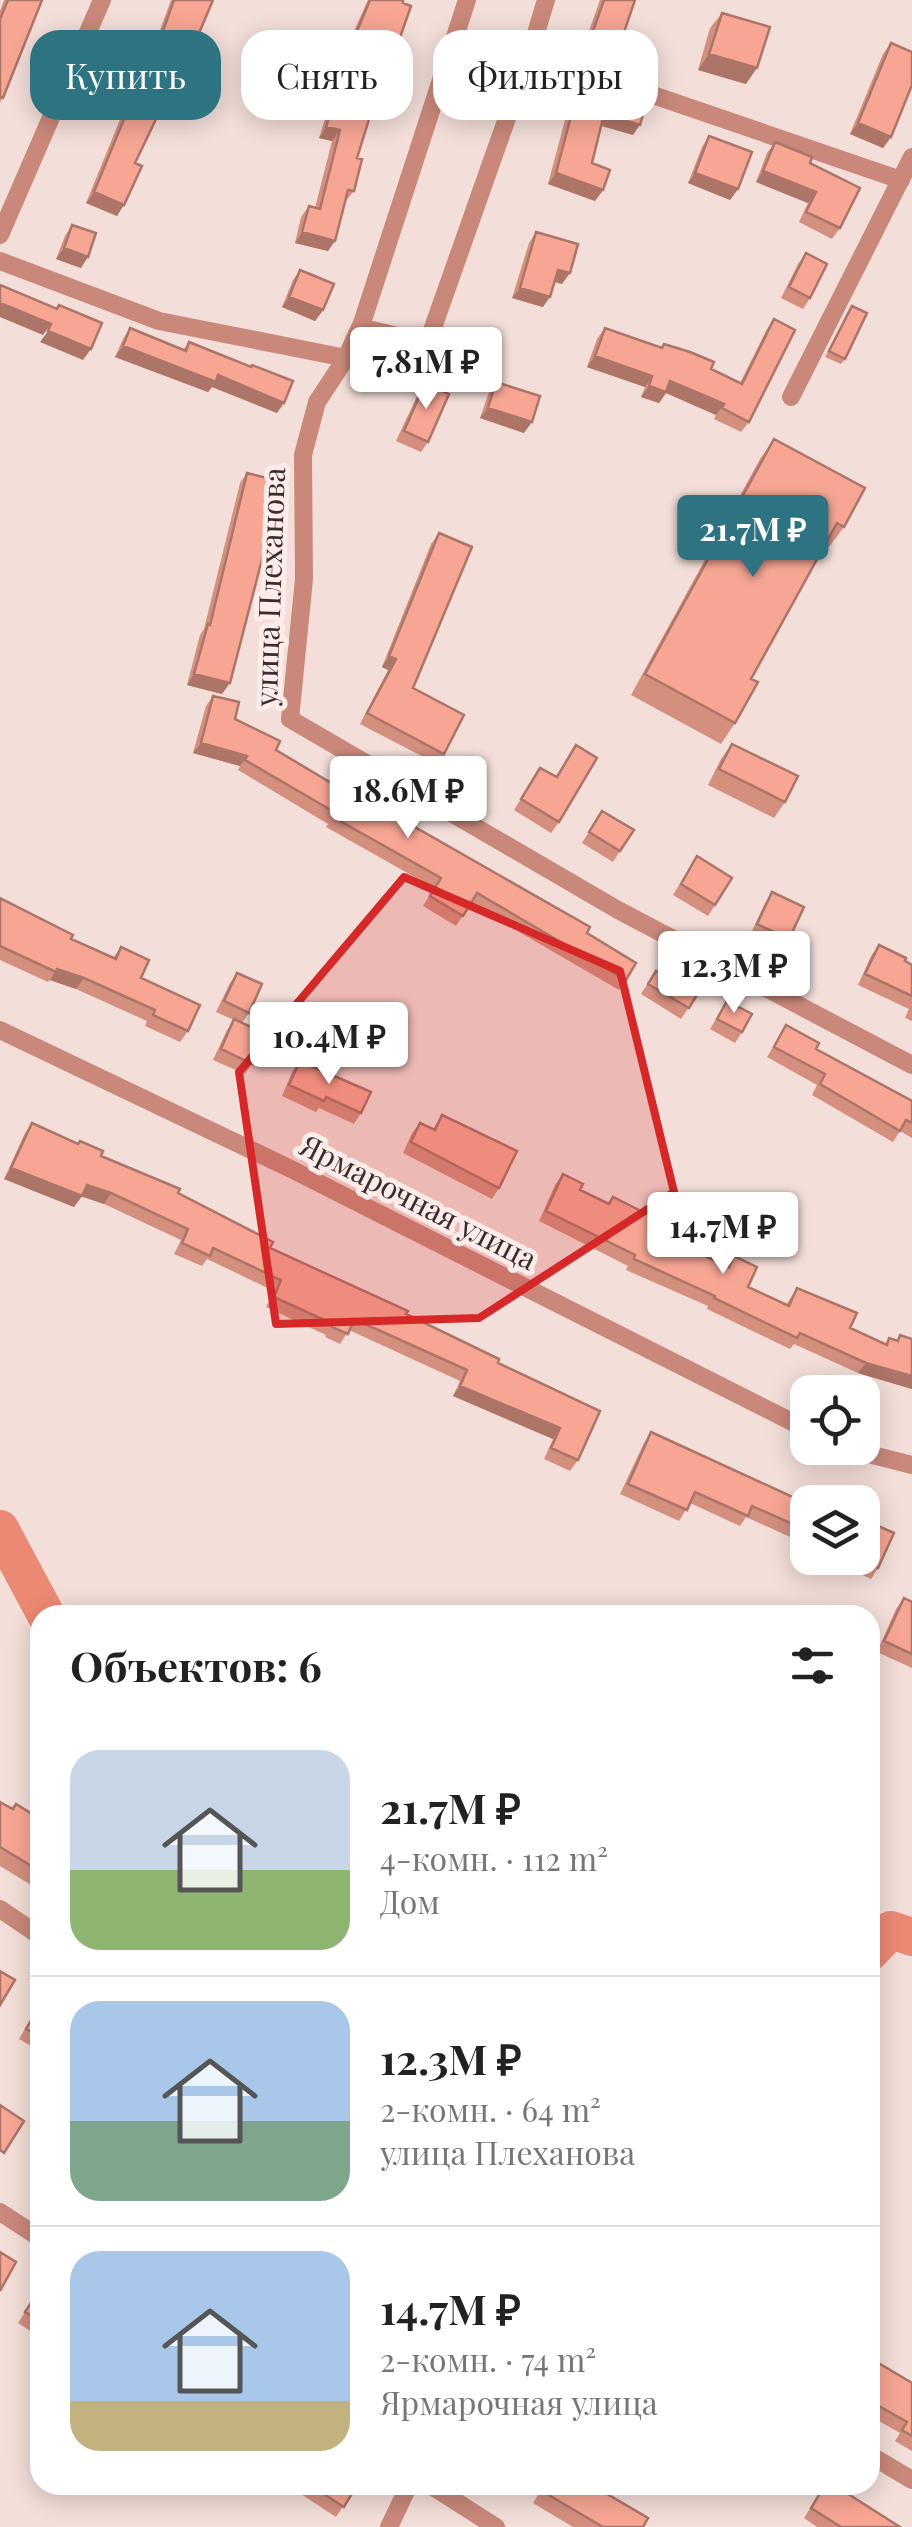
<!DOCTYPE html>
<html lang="ru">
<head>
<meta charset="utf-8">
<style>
	body { margin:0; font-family:"Playfair Display",serif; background:#f6f6f6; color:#222; height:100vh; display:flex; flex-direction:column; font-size:38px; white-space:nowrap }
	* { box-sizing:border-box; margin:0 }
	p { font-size:32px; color:#767676 }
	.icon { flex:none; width:55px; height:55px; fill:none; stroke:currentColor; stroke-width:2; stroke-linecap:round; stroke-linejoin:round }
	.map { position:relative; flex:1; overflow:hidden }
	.side { position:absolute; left:30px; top:1605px; width:850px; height:890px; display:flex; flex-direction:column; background:#fff; border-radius:30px; box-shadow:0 5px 25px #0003 }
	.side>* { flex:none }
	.banner { position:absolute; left:30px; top:30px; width:852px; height:90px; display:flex; gap:20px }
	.controls { position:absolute; left:790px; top:1375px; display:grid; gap:20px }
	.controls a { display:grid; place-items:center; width:90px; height:90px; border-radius:20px; background:#fff; box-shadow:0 5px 25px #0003; font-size:50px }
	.price { position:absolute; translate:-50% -85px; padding:0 22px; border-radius:10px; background:#fff; color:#222; font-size:32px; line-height:65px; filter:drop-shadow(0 2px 5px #0008) }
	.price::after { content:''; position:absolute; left:50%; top:60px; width:30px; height:22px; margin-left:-15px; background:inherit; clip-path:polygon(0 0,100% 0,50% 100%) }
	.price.current { background:#2d7381; color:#fff }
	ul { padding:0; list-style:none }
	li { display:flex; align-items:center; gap:30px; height:250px; padding:0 40px }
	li+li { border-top:2px solid #e0e0e0 }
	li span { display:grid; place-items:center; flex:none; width:280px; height:200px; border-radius:30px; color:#555 }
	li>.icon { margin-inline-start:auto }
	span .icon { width:120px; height:120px; fill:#fffc; stroke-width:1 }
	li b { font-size:42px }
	h2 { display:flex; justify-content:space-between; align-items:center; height:120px; padding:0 40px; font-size:42px }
	.tag { padding:0 35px; border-radius:30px; background:#fff; box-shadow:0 5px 25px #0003; font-size:35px; line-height:90px }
	.tag.current { background:#2d7381; color:#fff }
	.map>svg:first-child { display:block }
</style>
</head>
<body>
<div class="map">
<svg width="912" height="2527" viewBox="0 0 912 2527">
	<rect width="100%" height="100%" fill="#f3ded9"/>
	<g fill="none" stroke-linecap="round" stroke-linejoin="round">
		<path stroke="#ec8974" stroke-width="38" d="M0,1529L46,1615
			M870,1952L891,1930L912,1937"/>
		<path stroke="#c9887a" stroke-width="9" d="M362,323L429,339"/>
		<path stroke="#c9887a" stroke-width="18" d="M467,0L362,323L346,358L317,402L303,455L304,579L290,719L618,910L912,1065
			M530,53L901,180
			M0,235L102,0
			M0,261L159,321L346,358
			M429,339L530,53L546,0
			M791,397L912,157
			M0,1030L291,1169L808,1430
			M845,1448L912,1465
			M0,1909L40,1936
			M0,2212L40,2238
			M870,2455L912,2480
			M430,2485L496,2527
			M389,2527L409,2485"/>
	</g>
	<path fill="#d48f7f" d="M4,0H42L0,103V11Z
		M171,0H213L169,92L162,103L129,88L147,48L155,37L157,38Z
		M368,0H403L357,158L354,191L345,202L328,251L295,243L301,217L309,206L315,208L332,141L319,138L349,42Z
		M600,0H635L614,52L585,42Z
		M722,13L746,84L698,70L710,28Z
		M891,43V137L883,148L850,134L883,54Z
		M578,90L633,135L601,126L592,163L603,190L595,201L548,184L570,101Z
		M129,107L135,163L117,216L86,203L121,117Z
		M709,136L738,189L730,200L688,183L702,147Z
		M775,142L810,163L840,228L832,239L799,222L808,203L756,182L767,153Z
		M72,225L81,268L56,259L65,236Z
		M536,232L562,284L555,282L543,307L512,298L529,243Z
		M806,253L810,298L803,309L781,298L798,264Z
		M300,270L323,310L315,321L282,307L293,280Z
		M852,306L845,359L841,364L825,357Z
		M774,319L749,422L741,432L714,419L716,415L666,393L659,403L641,397L645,387L587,367L597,339L605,328L661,348L664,344L740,383L767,329Z
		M130,328L183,350L189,342L250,367L277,413L212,387L208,392L115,357L123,339Z
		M496,382L524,433L480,418L489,392Z
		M425,383L428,442L421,452L396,441L418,394Z
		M774,439L844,527L829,547L825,545L751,679L735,723L721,744L631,695L760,459Z
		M247,473L222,694L187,685L200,635L204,629L240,483Z
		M439,533L413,688L444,754L437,764L360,724L388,670L382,667L431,544Z
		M213,696L235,719L276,750L636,963L619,990L471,904L456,926L423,906L434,888L326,827L328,824L238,770L240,766L193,753L206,706Z
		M732,744L785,802L774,818L708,785L721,759Z
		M576,745L559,822L551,833L514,810L540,768L556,777Z
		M602,811L620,851L613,862L582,843Z
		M697,856L715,905L708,916L673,895Z
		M772,892L789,939L782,950L750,935L765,903Z
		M0,898L71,939L113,958L121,947L141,978L188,1031L180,1042L145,1026L147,1021L76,989L50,980L48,982L0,960Z
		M879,945L912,965V1021L905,1018L909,1009L858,985L871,956Z
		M656,971L697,995L681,1019L641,994Z
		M237,973L249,1013L242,1023L252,1064L245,1074L213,1060L227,1030L234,1020L216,1012L230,983Z
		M727,1001L742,1032L735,1043L710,1029Z
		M786,1025L816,1049L912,1101V1138L900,1131L893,1142L812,1095L817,1085L767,1057Z
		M300,1061L361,1113L354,1124L319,1108L316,1112L282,1096L292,1072Z
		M442,1115L499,1188L492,1199L403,1153L412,1133L420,1123L433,1129Z
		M32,1123L178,1193L270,1248L406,1314L498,1363L600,1411L578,1460L570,1471L544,1459L553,1439L453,1396L460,1381L349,1330L340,1344L325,1337L326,1335L266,1307L274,1291L207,1259L202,1266L174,1254L181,1240L104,1204L82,1196L74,1207L4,1179L25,1133Z
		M563,1174L580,1190L608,1203L613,1197L685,1247L727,1266L734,1256L748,1287L786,1305L797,1288L850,1328L885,1344L889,1338L896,1341L900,1335L912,1339V1389L858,1373L794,1344L790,1349L707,1309L708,1306L626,1270L628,1266L539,1221L555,1185Z
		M651,1432L808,1504V1545L746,1517L740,1526L690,1503L679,1521L620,1494L644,1443Z
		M831,1558H862L878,1568L871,1579L830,1560Z
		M904,1598L912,1602V1668L877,1652L896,1609Z
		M0,1802L13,1809L40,1819V1882L36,1888L0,1866Z
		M40,2004V2051L19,2039Z
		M40,2288V2333L38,2336L18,2323Z
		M870,2358L912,2383V2451L895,2441L900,2433L870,2416Z
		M287,2485H357L336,2517Z
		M544,2485H599L597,2488L643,2527H573L533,2503Z
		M825,2485L900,2527H817L804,2518Z"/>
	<path fill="#ad7468" d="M593,31L621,41L614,52L585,42Z
		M709,54L757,68L746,84L698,70Z
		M604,114L640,125L633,135L596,124Z
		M858,123L891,137L883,148L850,134Z
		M326,127L340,130L332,141L319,138Z
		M763,171L816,192L808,203L756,182Z
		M556,173L603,190L595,201L548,184Z
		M695,173L738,189L730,200L688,183Z
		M94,192L124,205L117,216L86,203Z
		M302,232L335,241L328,251L295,243Z
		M64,248L88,257L81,268L56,259Z
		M558,270L570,273L562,284L551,281Z
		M520,288L550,297L543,307L512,298Z
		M289,297L323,310L315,321L282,307Z
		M0,303L51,324L43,335L0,317Z
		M48,331L91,349L83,360L40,342Z
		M123,346L218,375L284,403L277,413L212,387L208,392L115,357Z
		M595,356L652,376L645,387L587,367Z
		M670,381L724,404L716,415L666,393L659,403L641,397L649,386Z
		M488,408L532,422L524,433L480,418Z
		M389,656L396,659L388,670L382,667Z
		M194,674L230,683L222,694L187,685Z
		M201,743L247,756L240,766L193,753Z
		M57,969L84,978L76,989L50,980Z
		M11,1168L82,1196L74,1207L4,1179Z
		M87,1185L111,1193L104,1204L80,1196Z
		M866,1363L912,1376V1389L858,1373Z
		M460,1386L560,1428L553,1439L453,1396Z"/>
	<path fill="#f7a694" stroke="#ad7468" stroke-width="2.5" d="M8,0H42L3,98L0,97V19Z
		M174,0H213L197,38L195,37L169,92L136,77L155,37L160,39Z
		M370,0H403V3L411,6L389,69L385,68L357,158L362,159L354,191L348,190L335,241L302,232L309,206L320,209L340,130L326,127L357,31Z
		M604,0H635L621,41L593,31Z
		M722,13L770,27L757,68L709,54Z
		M891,43L912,52V85L891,137L858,123Z
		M578,90L645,108L640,125L604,114L592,163L610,170L603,190L556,173Z
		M129,107L156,119L135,163L142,166L124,205L94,192Z
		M709,136L752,152L738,189L695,173Z
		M775,142L812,157L810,163L860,188L840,228L806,212L816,192L763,171Z
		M72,225L96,233L88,257L64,248Z
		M536,232L578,244L570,273L558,270L550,297L520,288Z
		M806,253L827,264L810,298L789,287Z
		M300,270L334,284L323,310L289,297Z
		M0,285L57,309L59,305L102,323L91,349L48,331L51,324L0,303Z
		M852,306L867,313L845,359L829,351Z
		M774,319L795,330L749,422L722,408L724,404L670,381L666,392L649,386L652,376L595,356L605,328L662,348L664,344L690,352L714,362L711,369L742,384Z
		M130,328L186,351L189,342L251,367L252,365L293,381L284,403L218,375L216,382L123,346Z
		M496,382L540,396L532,422L488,408Z
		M425,383L449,394L428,442L404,431Z
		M774,439L865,488L844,527L837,523L751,679L758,682L735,723L645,674Z
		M247,473L282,482L230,683L194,674L208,624L210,625Z
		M439,533L472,547L413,688L464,715L444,754L367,713L396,659L389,656Z
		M213,696L239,702L235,719L280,741L276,750L348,793L350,790L590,927L587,933L636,963L626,980L477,893L463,916L430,896L441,878L333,817L336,813L245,760L247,756L201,743Z
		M732,744L798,776L785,802L719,769Z
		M576,745L597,758L559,822L521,799L540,768L557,777Z
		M602,811L634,830L620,851L589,832Z
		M697,856L732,878L715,905L681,884Z
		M772,892L804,907L789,939L757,924Z
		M0,898L73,935L71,939L116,959L121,947L149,960L141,978L200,1005L188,1031L153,1015L155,1010L84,978L57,969L56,972L0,946Z
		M879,945L906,958L905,961L912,965V996L865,974Z
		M656,971L697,995L689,1008L648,984Z
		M237,973L262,984L249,1013L224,1001Z
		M727,1001L752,1014L742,1032L717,1019Z
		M234,1019L266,1034L252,1064L221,1049Z
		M786,1025L819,1043L816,1049L912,1101V1123L906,1120L900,1131L820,1084L825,1074L774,1047Z
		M300,1061L371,1092L361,1113L326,1097L324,1101L289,1085Z
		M442,1115L517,1151L499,1188L411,1142L420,1123L435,1130Z
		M32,1123L78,1144L80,1141L103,1151L101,1156L180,1189L178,1193L273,1242L270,1248L408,1311L406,1314L499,1359L498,1363L600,1411L578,1460L551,1448L560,1428L460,1386L467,1370L354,1319L348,1334L332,1327L333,1324L274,1297L281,1280L213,1248L210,1256L182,1243L188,1229L111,1193L87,1185L82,1196L11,1168Z
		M563,1174L583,1184L580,1190L609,1204L613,1197L690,1236L685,1247L729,1267L734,1256L757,1267L748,1287L789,1306L797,1288L857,1313L850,1328L887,1345L889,1338L898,1341L900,1335L912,1339V1376L866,1363L800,1333L797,1338L714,1298L715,1296L634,1259L635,1255L546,1211Z
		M651,1432L808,1504V1531L752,1506L748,1516L695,1492L687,1510L628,1484Z
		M862,1519L894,1533L878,1568L855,1558H862Z
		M904,1598L912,1602V1654L884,1641Z
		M0,1802L13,1809L16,1804L40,1819V1871L0,1847Z
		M0,1971L15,1980L0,2005Z
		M40,2005V2036L26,2029Z
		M0,2105L24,2121L4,2153L0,2150Z
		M0,2252L16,2262L0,2291Z
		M40,2289V2321L25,2312Z
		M870,2358L912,2383V2436L902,2430L907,2422L870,2401Z
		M310,2485H357L344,2507Z
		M545,2485H599L597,2488L648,2518L643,2527H603L542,2491Z
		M825,2485H834L900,2527H841L811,2508Z"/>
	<path fill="#d62828" fill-opacity="0.2" stroke="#d62828" stroke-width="8" stroke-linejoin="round" d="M404,877L620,971L674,1192L479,1318L276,1324L239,1072Z"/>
	<g text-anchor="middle" stroke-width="10" stroke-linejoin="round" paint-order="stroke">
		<g font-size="30" fill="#372f2d" stroke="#fdece9">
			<text transform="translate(271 587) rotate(-88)" y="10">улица Плеханова</text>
			<text transform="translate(418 1203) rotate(27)" y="10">Ярмарочная улица</text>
		</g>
	</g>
</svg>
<div class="controls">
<a><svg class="icon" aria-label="locate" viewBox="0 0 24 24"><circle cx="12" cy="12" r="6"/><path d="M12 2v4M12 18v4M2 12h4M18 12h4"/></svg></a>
<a><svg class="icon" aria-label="layers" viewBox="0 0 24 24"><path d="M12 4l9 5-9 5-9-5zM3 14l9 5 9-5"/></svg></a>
</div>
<b class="price" style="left:426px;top:412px">7.81M ₽</b>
<b class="price current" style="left:753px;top:580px">21.7M ₽</b>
<b class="price" style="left:408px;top:841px">18.6M ₽</b>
<b class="price" style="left:734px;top:1016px">12.3M ₽</b>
<b class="price" style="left:329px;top:1087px">10.4M ₽</b>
<b class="price" style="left:723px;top:1277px">14.7M ₽</b>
<div class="banner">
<a class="tag current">Купить</a>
<a class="tag">Снять</a>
<a class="tag">Фильтры</a>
</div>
<section class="side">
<h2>Объектов: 6<svg class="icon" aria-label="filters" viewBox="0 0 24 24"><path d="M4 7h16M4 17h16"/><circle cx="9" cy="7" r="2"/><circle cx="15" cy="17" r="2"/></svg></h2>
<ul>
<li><span style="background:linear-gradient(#c9d6e8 60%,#8fb573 0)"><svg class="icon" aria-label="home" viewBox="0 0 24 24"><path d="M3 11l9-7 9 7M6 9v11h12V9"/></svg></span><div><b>21.7M ₽</b><p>4-комн. · 112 m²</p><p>Дом</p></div></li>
<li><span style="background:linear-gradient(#a9c7e8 60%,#7fa58c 0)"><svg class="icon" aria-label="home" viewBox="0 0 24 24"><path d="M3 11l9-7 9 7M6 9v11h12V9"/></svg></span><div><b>12.3M ₽</b><p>2-комн. · 64 m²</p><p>улица Плеханова</p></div></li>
<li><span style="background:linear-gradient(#a9c7e8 75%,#c2b280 0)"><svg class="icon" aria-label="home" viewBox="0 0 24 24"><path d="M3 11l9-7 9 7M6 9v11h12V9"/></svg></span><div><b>14.7M ₽</b><p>2-комн. · 74 m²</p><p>Ярмарочная улица</p></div></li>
</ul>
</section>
</div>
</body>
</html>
